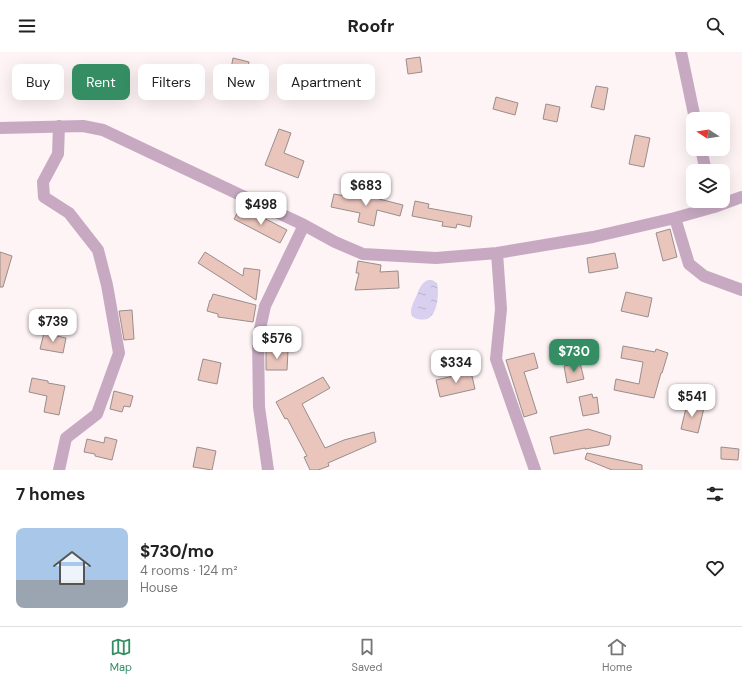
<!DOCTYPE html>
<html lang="en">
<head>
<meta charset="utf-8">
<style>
	body { margin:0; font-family:"DM Sans",sans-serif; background:#f2f2f2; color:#222; height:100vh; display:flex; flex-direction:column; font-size:15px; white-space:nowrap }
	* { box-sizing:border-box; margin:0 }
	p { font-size:13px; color:#767676 }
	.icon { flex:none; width:22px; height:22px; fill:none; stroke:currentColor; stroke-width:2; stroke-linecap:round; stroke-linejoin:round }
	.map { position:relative; height:418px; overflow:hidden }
	.panel { display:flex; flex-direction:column; background:#fff; flex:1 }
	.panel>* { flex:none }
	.hud { position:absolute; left:12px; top:12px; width:400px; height:36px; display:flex; gap:8px }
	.needle { width:26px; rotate:282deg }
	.controls { position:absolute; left:686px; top:60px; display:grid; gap:8px }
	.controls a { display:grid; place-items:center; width:44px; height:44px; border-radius:8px; background:#fff; box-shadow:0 4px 16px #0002; font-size:20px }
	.price { position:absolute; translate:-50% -34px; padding:0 9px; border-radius:8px; background:#fff; color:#222; font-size:13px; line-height:26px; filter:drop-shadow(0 1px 2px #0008) }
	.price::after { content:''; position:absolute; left:50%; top:24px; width:12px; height:9px; margin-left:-6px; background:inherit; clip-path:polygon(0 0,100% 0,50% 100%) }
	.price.active { background:#348d63; color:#fff }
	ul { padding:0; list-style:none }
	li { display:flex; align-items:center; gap:12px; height:100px; padding:0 16px }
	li+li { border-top:1px solid #e0e0e0 }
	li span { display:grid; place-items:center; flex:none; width:112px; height:80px; border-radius:8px; color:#555 }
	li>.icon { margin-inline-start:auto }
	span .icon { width:48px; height:48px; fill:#fffc; stroke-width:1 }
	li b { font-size:17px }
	h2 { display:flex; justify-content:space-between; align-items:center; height:48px; padding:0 16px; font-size:17px }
	.chip { padding:0 14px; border-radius:8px; background:#fff; box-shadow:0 4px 16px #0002; font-size:14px; line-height:36px }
	.chip.active { background:#348d63; color:#fff }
	header { display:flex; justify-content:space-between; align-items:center; height:52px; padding:0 16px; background:#fff; font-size:18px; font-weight:700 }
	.tabs { display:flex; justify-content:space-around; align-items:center; height:56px; border-top:1px solid #e0e0e0; background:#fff; font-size:11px; color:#767676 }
	.tabs a { display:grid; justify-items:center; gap:2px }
	.tabs .active { color:#348d63 }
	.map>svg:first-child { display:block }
</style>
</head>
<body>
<header><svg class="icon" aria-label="menu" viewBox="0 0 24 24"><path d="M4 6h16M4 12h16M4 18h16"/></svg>Roofr<svg class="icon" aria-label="search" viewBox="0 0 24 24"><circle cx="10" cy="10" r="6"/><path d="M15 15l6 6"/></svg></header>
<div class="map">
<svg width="742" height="418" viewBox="0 0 742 418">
	<defs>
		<pattern id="water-ripples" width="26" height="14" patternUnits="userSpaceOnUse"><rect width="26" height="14" fill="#d9cfee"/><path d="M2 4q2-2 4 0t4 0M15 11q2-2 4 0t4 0" fill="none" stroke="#bbb2cd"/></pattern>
	</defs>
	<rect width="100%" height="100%" fill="#fef3f5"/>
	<path fill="url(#water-ripples)" d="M428,228H432L437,231C439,241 438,260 429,266C423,269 411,268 411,260C411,255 414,249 416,245C419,238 420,232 428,228Z"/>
	<path fill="#eac5bc" stroke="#988e8c" d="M420,5L422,20L408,22L406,7Z
		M233,6L249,10L246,26L230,22Z
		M596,34L608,36L604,58L591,55Z
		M496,45L518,51L515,63L493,57Z
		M546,52L560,55L557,70L543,67Z
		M279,77L291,81L284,101L304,109L298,126L265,113Z
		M635,83L650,86L644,115L629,112Z
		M334,142L363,147L364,142L379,145V147L403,153L400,164L377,158L374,174L358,170L360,161L331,155Z
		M415,149L429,152L428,156L472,164L470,175L457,172L456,176L442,174L443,170L412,164Z
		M240,156L258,167L260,164L287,178L280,191L234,167Z
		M670,177L677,205L663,209L656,181Z
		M0,200L12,204L3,235H0Z
		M205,200L243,224L244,216L260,218L256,248L198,211Z
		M615,201L618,216L589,221L587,206Z
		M358,209L381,213L380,220L398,219L399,236L355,238L359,221H356Z
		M626,240L652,246L648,265L621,259Z
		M213,242L256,253L253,270L218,265V262L207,259L210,248H211Z
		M132,258L134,287L124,288L119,259Z
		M44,281L66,286L63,301L40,297Z
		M623,294L655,300L656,297L668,301L662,321H661L654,346L614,338L616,327L639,332L643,310L621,306Z
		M266,298H288L287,318H266Z
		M534,301L538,316L524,320L537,361L524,365L506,308Z
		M203,307L221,311L217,332L198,328Z
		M580,311L584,327L567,331L564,314Z
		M471,320L475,337L440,345L436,328Z
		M323,325L330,336L302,352L325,396L344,388L374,380L376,390L328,411L329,414L318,418H310L304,405L307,404L287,366L285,367L276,350Z
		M32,326L48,329V331L65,334L59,363L44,360L47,344L29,340Z
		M114,339L133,344L130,355L124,354L122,360L110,357Z
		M592,342L593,346L597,345L599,361L583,364L579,345Z
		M687,352L704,356L698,381L681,377Z
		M588,377L611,384L609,393L585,397V396L554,402L550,385Z
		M105,385L117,388L112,408L95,404V402L84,400L87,387L104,391Z
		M197,395L216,399L212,418L193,415Z
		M721,395L739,397L738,408L721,407Z
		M587,401L642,413V418H612L585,407Z"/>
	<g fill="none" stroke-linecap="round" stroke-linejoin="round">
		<path stroke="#c7aac2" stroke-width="12" d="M681,0L695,67
			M0,76L83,74L103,78L304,173L335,190L363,202L436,206L497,201L593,185L675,166L714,155L742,145
			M701,97L706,119
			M675,166L689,212L704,224L742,238
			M497,201L501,257L496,307L535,418
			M59,418L66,386L97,362L119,301L107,233L98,198L69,161L44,145L43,130L58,102L59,74
			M268,418L259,355L258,286L265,254L304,173"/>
	</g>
</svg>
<div class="controls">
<a><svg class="needle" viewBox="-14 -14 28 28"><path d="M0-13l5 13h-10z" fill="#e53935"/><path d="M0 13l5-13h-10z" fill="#767676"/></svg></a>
<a><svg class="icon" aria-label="layers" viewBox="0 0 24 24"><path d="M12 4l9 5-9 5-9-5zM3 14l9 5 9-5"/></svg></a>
</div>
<b class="price" style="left:366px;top:155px">$683</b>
<b class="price" style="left:261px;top:174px">$498</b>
<b class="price" style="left:53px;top:291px">$739</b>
<b class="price" style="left:277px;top:308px">$576</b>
<b class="price active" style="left:574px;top:321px">$730</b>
<b class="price" style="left:456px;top:332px">$334</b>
<b class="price" style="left:692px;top:366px">$541</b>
<div class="hud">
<a class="chip">Buy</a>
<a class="chip active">Rent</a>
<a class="chip">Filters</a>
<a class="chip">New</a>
<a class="chip">Apartment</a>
</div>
</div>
<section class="panel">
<h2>7 homes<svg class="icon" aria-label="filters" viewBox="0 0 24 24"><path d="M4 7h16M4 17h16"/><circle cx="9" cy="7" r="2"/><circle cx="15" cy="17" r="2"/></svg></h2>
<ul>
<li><span style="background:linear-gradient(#a9c7e8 65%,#9aa5b1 0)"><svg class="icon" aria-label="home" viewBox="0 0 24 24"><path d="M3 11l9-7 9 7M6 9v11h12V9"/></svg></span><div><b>$730/mo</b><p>4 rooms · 124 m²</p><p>House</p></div><svg class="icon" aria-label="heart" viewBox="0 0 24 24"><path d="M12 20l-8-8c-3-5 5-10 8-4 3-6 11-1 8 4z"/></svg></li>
</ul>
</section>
<nav class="tabs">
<a class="active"><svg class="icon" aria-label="map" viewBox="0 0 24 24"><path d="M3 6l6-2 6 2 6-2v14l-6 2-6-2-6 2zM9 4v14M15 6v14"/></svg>Map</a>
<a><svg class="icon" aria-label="saved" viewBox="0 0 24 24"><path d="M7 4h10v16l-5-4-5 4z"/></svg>Saved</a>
<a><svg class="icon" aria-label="home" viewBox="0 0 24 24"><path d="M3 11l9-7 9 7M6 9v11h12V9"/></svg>Home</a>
</nav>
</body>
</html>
